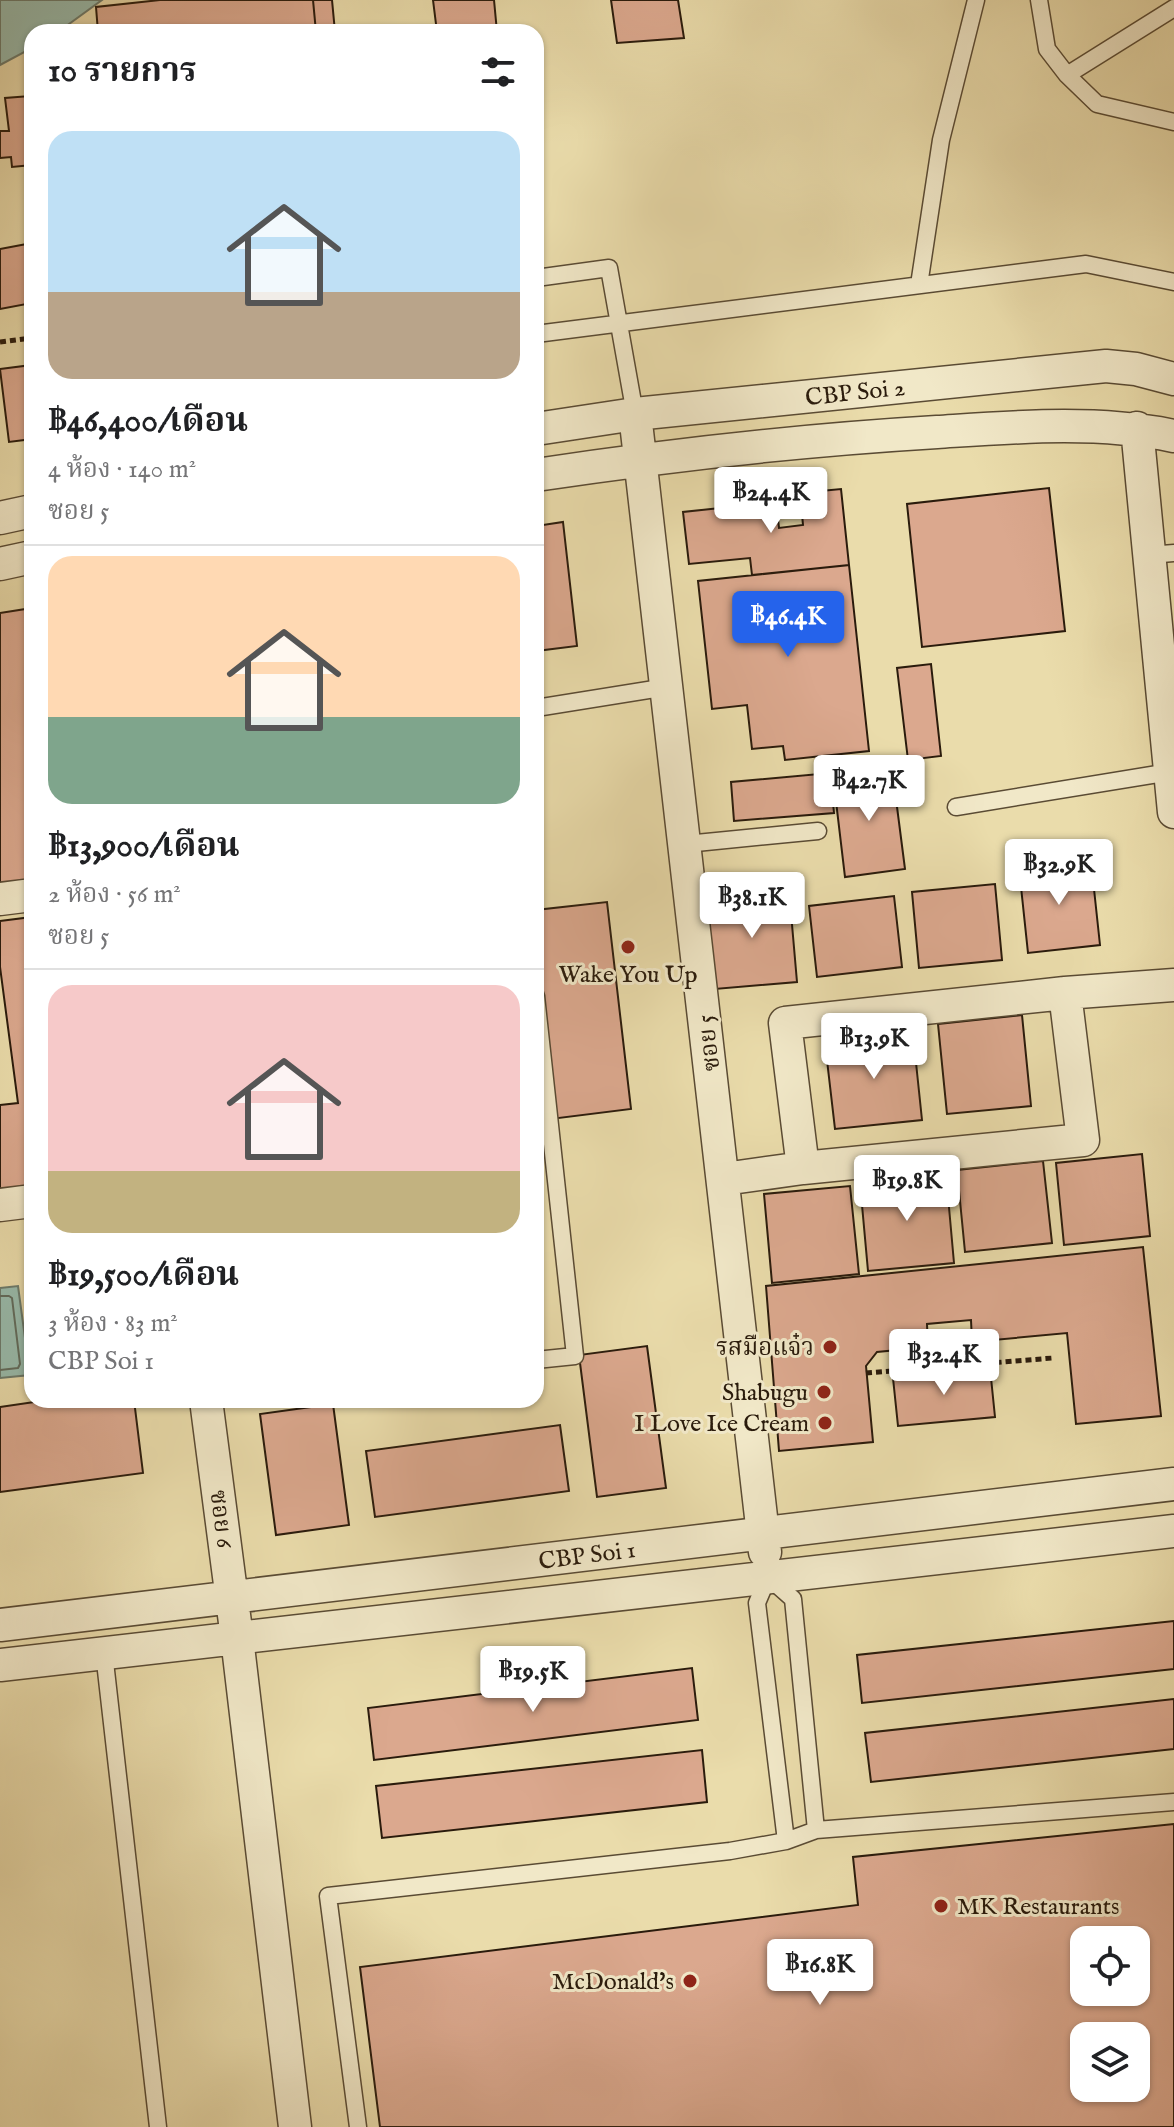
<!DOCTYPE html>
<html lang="th">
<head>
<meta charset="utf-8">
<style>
	body { margin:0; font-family:"IM FELL English","Noto Serif Thai",serif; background:#f6f6f6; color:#202124; height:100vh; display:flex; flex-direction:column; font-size:30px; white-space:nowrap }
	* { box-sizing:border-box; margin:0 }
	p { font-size:26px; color:#757577 }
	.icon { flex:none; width:44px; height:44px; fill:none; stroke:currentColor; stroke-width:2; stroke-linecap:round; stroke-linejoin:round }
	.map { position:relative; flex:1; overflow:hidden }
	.side { position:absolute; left:24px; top:24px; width:520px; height:1384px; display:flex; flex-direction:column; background:#fff; border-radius:24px; box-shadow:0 2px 6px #0004 }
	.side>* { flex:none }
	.fabs { position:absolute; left:1070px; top:1926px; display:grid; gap:16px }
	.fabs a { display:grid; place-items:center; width:80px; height:80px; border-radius:16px; background:#fff; box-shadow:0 2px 6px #0004; font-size:40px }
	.price { position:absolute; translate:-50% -68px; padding:0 18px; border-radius:8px; background:#fff; color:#222; font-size:26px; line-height:52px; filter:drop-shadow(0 2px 4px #0008) }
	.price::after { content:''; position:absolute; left:50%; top:48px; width:24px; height:18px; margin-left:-12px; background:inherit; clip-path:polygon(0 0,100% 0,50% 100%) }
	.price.selected { background:#2563eb; color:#fff }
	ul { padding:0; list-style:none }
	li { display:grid; align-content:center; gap:16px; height:424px; padding:0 24px }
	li+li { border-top:2px solid #e0e0e0 }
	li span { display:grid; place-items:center; height:248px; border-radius:24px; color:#555 }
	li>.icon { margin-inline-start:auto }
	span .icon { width:144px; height:144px; fill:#fffc; stroke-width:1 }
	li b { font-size:34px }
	h2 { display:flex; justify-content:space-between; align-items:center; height:96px; padding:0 24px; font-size:34px }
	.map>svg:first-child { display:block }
</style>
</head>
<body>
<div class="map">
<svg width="1174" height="2127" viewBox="0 0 1174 2127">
	<rect width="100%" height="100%" fill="#eadcab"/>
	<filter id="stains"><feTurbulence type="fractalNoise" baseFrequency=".0025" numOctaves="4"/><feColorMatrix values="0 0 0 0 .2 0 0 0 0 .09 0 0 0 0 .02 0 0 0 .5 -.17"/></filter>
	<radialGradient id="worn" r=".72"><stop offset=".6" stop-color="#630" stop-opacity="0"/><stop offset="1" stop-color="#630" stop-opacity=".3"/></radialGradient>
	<path fill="#98bbac" stroke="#6c7b6c" stroke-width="2" d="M0,0H102L58,32H32V48L0,65Z
		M18,1286L30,1375L0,1378V1288Z"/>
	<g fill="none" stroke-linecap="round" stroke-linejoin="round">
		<path stroke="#616b5c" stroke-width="2" d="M0,1296H9L12,1298L20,1364L18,1368L0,1370"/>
	</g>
	<path fill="#dba88e" stroke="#2a1b0c" stroke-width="2" fill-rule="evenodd" d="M313,0H332L335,32H316Z
		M313,0L316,32H98L96,7L160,0Z
		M433,0H494L497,32H437Z
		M611,0H678L684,38L617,43Z
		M30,96L32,165L12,167L11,157L0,158V131H9L5,98Z
		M32,243V303L0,309V249Z
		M32,365V439L9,442L0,369Z
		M1049,488L1065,631L922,647L907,504Z
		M841,489L849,565L752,575L750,558L689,564L683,512L776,502L779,528L803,525L800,493Z
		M563,522L577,646L536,651V526Z
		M849,565L869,751L785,760L783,746L752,749L747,705L712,709L698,581Z
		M32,608V887L0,891V613Z
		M931,664L941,756L908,760L897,668Z
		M892,768L905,869L845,877L833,776Z
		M830,773L834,813L734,821L731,782Z
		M1091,861L1100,945L1028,953L1019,868Z
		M995,884L1002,960L919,968L912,892Z
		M789,890L797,982L715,989L706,898Z
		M894,896L902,967L817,977L809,906Z
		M607,902L631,1109L551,1119L536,985V910Z
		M32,917V1189L0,1193V1105L18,1103L0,967V921Z
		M1022,1015L1031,1106L947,1114L938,1024Z
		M913,1034L922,1120L835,1129L825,1043Z
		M1142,1154L1150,1236L1064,1245L1056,1163Z
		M1043,1161L1052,1243L965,1252L957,1170Z
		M946,1174L954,1263L868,1271L860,1183Z
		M850,1186L859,1274L772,1283L764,1194Z
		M1143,1247L1161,1416L1076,1424L1067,1333L972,1342L971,1320L927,1324L928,1347L877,1352L866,1366L873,1442L779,1451L766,1286Z
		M647,1346L666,1488L597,1497L579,1355Z
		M990,1368L995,1417L898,1426L893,1378Z
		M48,1400H134L143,1473L0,1492V1407Z
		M333,1404L349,1525L276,1535L260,1414Z
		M560,1425L569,1491L375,1517L366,1451Z
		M1174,1621V1669L862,1703L857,1655Z
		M692,1668L698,1720L374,1760L368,1708Z
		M1174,1699V1749L871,1782L865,1733Z
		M702,1750L707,1802L382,1838L376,1786Z
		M1174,1824V2127H380L360,1967L858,1905L853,1857ZM1084,1940H1136V1992H1084ZM1084,2036H1136V2088H1084Z"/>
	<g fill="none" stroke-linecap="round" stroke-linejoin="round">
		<g stroke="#5a4b34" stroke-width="19">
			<path id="lane" d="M1039,0L1047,49L1067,75L1097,104L1174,122
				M1067,75L1174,8
				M536,278L609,268L635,414
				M919,285L941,140L976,0
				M536,334L1086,264L1174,282
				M1149,555L1174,553
				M536,708L667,687
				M956,807L1170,772
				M686,844L818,831
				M536,996L575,1356L536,1360
				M104,1653L158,2127
				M786,1841L757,1603L768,1577L793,1599L816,1830
				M358,2127L328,1896L730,1851L786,1841L816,1830L1174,1802"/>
		</g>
		<g stroke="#5a4b34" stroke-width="35">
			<path id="street" d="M635,414L765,1552
				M1137,428L1174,812
				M536,429L635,414L1106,366L1136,369L1174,379
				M536,475C669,455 803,440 937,432C1015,427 1096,420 1174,436
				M0,518L32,511
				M0,564L32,557
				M0,899L32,895
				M803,1168L785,1023L1065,993L1174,985
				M724,1179L803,1168L1083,1140L1065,993
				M0,1205L32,1201
				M206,1400L237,1638L295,2127
				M0,1625L1174,1484
				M0,1665L1174,1531"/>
		</g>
		<path stroke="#2a1b0c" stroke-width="5" stroke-dasharray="6 4" stroke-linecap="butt" d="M0,342L32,338
			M866,1373L1053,1358"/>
		<use href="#lane" stroke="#f1e8c8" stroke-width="16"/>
		<use href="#street" stroke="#f1e8c8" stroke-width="32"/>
	</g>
	<g fill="#8f2418" stroke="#f1e8c8" stroke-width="3">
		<circle cx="628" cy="947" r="8"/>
		<circle cx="830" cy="1347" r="8"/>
		<circle cx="824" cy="1392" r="8"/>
		<circle cx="825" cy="1423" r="8"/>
		<circle cx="941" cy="1906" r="8"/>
		<circle cx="690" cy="1981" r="8"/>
	</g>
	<g text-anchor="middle" stroke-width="6" stroke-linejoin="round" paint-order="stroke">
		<g font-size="24" fill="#2a1b0c" stroke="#f1e8c8">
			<text transform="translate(855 392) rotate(-6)" y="8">CBP Soi 2</text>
			<text transform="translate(708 1043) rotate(-97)" y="8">ซอย 5</text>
			<text transform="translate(222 1519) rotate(83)" y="8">ซอย 6</text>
			<text transform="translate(587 1555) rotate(-7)" y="8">CBP Soi 1</text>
		</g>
		<g font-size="24" fill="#2a1b0c" stroke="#f1e8c8" text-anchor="end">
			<text x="628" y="982" text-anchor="middle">Wake You Up</text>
			<text x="814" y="1355">รสมือแจ๋ว</text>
			<text x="808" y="1400">Shabugu</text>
			<text x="809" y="1431">I Love Ice Cream</text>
			<text x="957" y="1914" text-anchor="start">MK Restaurants</text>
			<text x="674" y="1989">McDonald's</text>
		</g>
	</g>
	<rect width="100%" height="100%" filter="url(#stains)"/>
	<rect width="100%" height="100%" fill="url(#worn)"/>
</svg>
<div class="fabs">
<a><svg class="icon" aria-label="locate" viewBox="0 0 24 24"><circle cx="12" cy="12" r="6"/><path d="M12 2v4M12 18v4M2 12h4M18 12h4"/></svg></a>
<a><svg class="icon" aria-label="layers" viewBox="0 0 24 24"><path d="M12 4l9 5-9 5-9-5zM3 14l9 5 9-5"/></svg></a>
</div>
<b class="price" style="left:771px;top:535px">฿24.4K</b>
<b class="price selected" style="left:788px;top:659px">฿46.4K</b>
<b class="price" style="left:869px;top:823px">฿42.7K</b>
<b class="price" style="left:1059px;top:907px">฿32.9K</b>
<b class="price" style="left:752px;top:940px">฿38.1K</b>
<b class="price" style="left:874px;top:1081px">฿13.9K</b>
<b class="price" style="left:907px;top:1223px">฿19.8K</b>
<b class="price" style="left:944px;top:1397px">฿32.4K</b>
<b class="price" style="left:533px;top:1714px">฿19.5K</b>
<b class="price" style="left:820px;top:2007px">฿16.8K</b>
<section class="side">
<h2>10 รายการ<svg class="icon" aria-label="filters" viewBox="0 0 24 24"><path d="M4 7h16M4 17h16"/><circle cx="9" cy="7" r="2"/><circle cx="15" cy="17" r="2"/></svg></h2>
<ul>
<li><span style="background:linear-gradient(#bfe0f5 65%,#b9a48a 0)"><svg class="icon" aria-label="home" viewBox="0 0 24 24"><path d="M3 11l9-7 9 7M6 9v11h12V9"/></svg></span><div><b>฿46,400/เดือน</b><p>4 ห้อง · 140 m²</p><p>ซอย 5</p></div></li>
<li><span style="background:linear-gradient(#ffd9b3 65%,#7fa58c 0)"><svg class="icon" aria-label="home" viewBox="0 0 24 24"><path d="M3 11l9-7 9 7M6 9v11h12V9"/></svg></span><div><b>฿13,900/เดือน</b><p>2 ห้อง · 56 m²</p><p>ซอย 5</p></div></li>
<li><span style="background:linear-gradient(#f6c9c9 75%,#c2b280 0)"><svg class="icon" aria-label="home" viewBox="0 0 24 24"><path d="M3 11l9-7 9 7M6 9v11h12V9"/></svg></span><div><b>฿19,500/เดือน</b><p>3 ห้อง · 83 m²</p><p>CBP Soi 1</p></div></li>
</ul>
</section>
</div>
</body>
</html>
